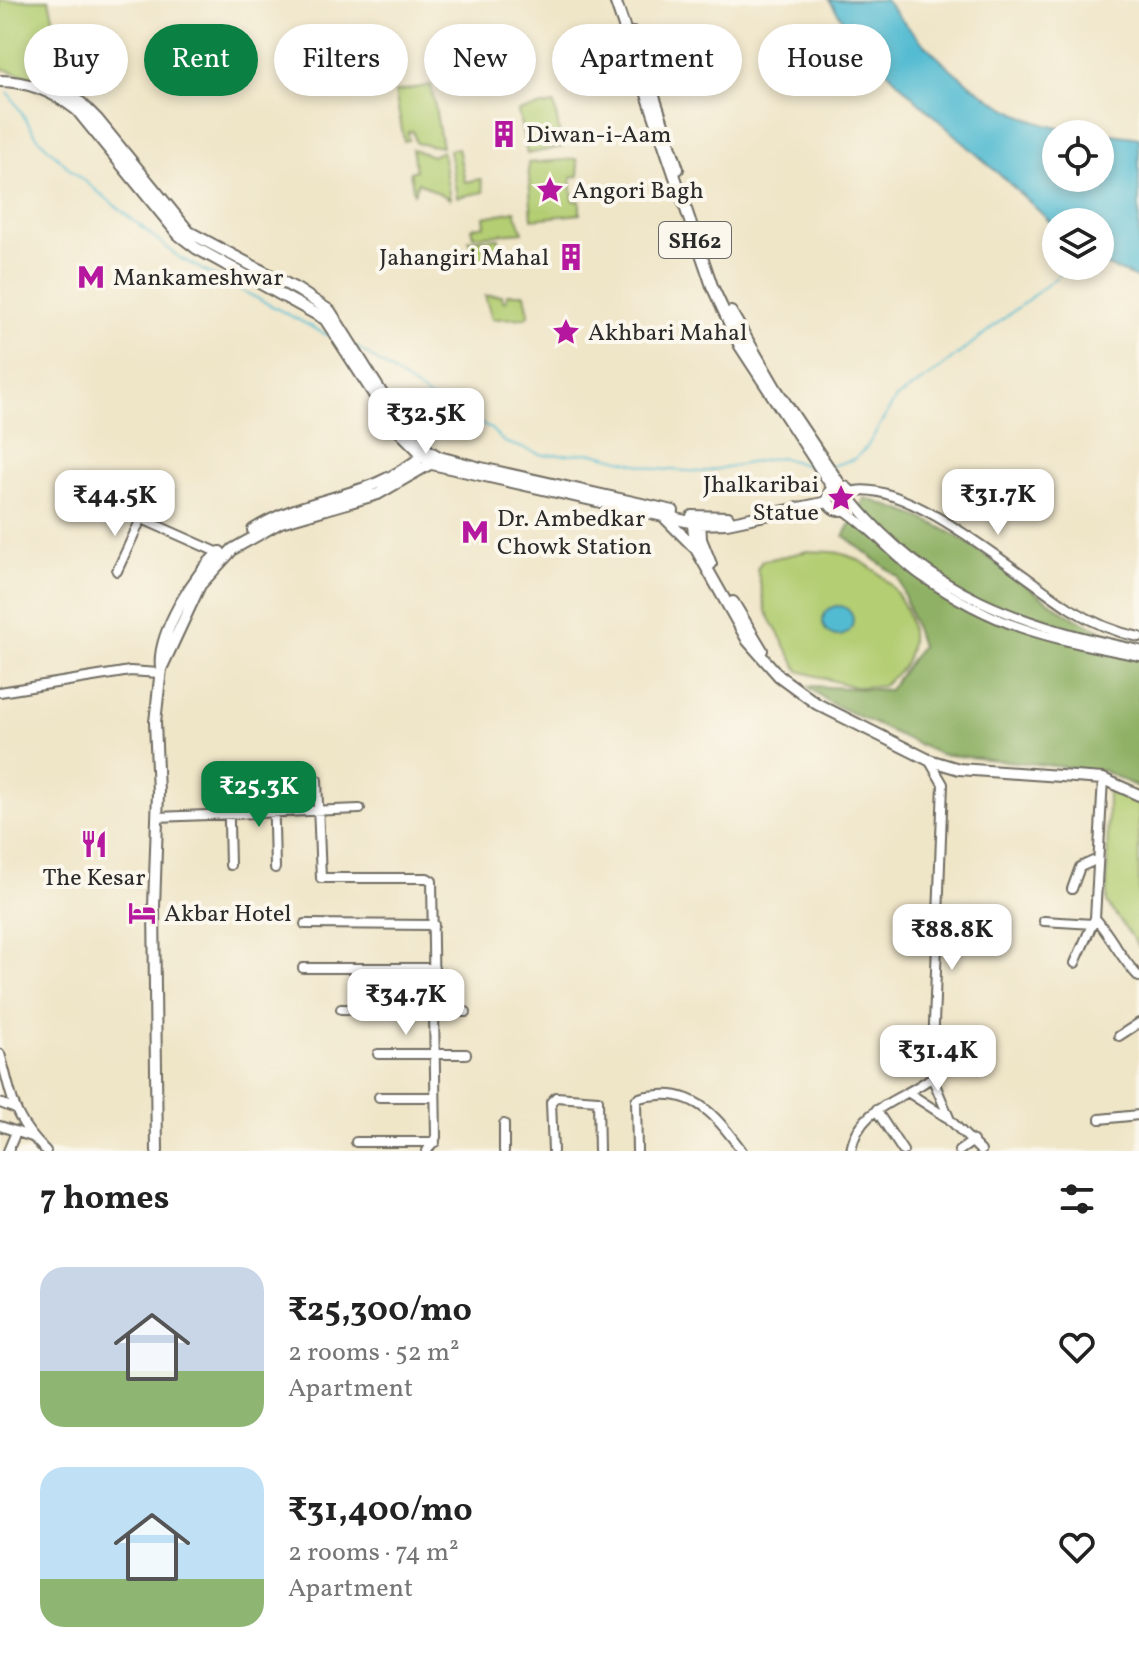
<!DOCTYPE html>
<html lang="en">
<head>
<meta charset="utf-8">
<style>
	body { margin:0; font-family:Vollkorn,serif; background:#f2f2f2; color:#222; height:100vh; display:flex; flex-direction:column; font-size:30px; white-space:nowrap }
	* { box-sizing:border-box; margin:0 }
	p { font-size:26px; color:#767676 }
	.icon { flex:none; width:44px; height:44px; fill:none; stroke:currentColor; stroke-width:2; stroke-linecap:round; stroke-linejoin:round }
	.map { position:relative; height:1151px; overflow:hidden }
	.sheet { display:flex; flex-direction:column; background:#fff; flex:1 }
	.sheet>* { flex:none }
	.banner { position:absolute; left:24px; top:24px; width:1092px; height:72px; display:flex; gap:16px }
	.buttons { position:absolute; left:1042px; top:120px; display:grid; gap:16px }
	.buttons a { display:grid; place-items:center; width:72px; height:72px; border-radius:50%; background:#fff; box-shadow:0 4px 12px #0003; font-size:40px }
	.price { position:absolute; translate:-50% -68px; padding:0 18px; border-radius:16px; background:#fff; color:#222; font-size:26px; line-height:52px; filter:drop-shadow(0 2px 4px #0008) }
	.price::after { content:''; position:absolute; left:50%; top:48px; width:24px; height:18px; margin-left:-12px; background:inherit; clip-path:polygon(0 0,100% 0,50% 100%) }
	.price.active { background:#0b8043; color:#fff }
	ul { padding:0; list-style:none }
	li { display:flex; align-items:center; gap:24px; height:200px; padding:0 40px }
	li span { display:grid; place-items:center; flex:none; width:224px; height:160px; border-radius:24px; color:#555 }
	li>.icon { margin-inline-start:auto }
	span .icon { width:96px; height:96px; fill:#fffc; stroke-width:1 }
	li b { font-size:34px }
	h2 { display:flex; justify-content:space-between; align-items:center; height:96px; padding:0 40px; font-size:34px }
	.tag { padding:0 28px; border-radius:36px; background:#fff; box-shadow:0 4px 12px #0003; font-size:28px; line-height:72px }
	.tag.active { background:#0b8043; color:#fff }
	.map>svg:first-child { display:block }
</style>
</head>
<body>
<div class="map">
<svg width="1139" height="1151" viewBox="0 0 1139 1151">
	<rect width="100%" height="100%" fill="#fbf7ec"/>
	<filter id="ink" filterUnits="userSpaceOnUse"><feTurbulence type="fractalNoise" baseFrequency=".0125" numOctaves="2"/><feDisplacementMap in="SourceGraphic" scale="16" xChannelSelector="R" yChannelSelector="G"/><feConvolveMatrix kernelMatrix="1 2 1 2 8 2 1 2 1" color-interpolation-filters="sRGB"/></filter>
	<filter id="wash" filterUnits="userSpaceOnUse"><feTurbulence type="fractalNoise" baseFrequency=".006" numOctaves="4" result="noise"/><feDisplacementMap in="SourceGraphic" scale="32" xChannelSelector="R" yChannelSelector="G"/><feGaussianBlur stdDeviation="1.8" result="paint"/><feColorMatrix in="noise" values="0 0 0 0 0 0 0 0 0 0 0 0 0 0 0 0 0 1.4 0 .05"/><feComposite in="paint" operator="in"/></filter>
	<g filter="url(#wash)">
		<rect width="100%" height="100%" fill="#efe5c7"/>
		<path fill="#b4ce73" stroke="#707c4f" stroke-width="2" d="M0,0H49L70,88L0,68Z
			M431,85L442,147L416,143L413,131L408,132L409,140L404,141L395,92Z
			M554,104L562,147L527,154L518,111Z
			M458,148L465,182L481,179L484,192L457,197L449,150Z
			M412,149L432,156L442,151L450,199L418,182L414,194L410,172L416,170Z
			M577,159L579,176L571,177L573,201H580V214L532,219L528,163Z
			M515,211L523,232L473,236L471,228L485,225L484,217Z
			M499,238L500,260L475,264L469,240Z
			M507,294H525L529,314L525,318L492,319L485,296L502,295L503,301L506,302Z
			M808,551C818,552 830,551 839,553C884,564 926,614 906,660C902,671 890,679 881,686L855,687L799,671L766,611L757,569L762,561Z
			M1108,785L1139,800V947L1107,903Z"/>
		<path fill="#8fb165" stroke="#5d6e48" stroke-width="2" d="M865,498C887,506 910,512 930,522C1007,558 1050,623 1139,642V788L1104,771L939,754L830,703L807,686L889,690L921,646L898,577L844,536Z"/>
		<path fill="#53bbd1" stroke="#3f737e" stroke-width="2" fill-rule="evenodd" d="M829,0H885C924,49 980,102 1040,123C1070,133 1108,132 1139,138V279L1100,263V222H1056V228C981,151 890,91 829,0ZM1100,134V178H1056V134Z
			M823 621a15 15 0 1 1 30 0a15 15 0 1 1-30 0Z"/>
		<g fill="none" stroke-linecap="round" stroke-linejoin="round">
			<path stroke="#53bbd1" stroke-width="2" d="M8,92L38,138L71,170L180,258L329,336
				M357,347L429,397L491,429L504,442L543,455L593,453L657,469L702,472L780,457L814,468
				M832,466L854,459L867,447L896,398L933,374L1071,266"/>
		</g>
	</g>
	<g filter="url(#ink)">
		<g fill="none" stroke-linecap="round" stroke-linejoin="round">
			<g stroke="#706c62" stroke-width="12">
				<path id="minor" d="M851,492C904,475 1025,580 1071,609C1092,622 1114,632 1139,637
					M852,500C929,595 1024,626 1139,650
					M111,505L219,553
					M844,510C873,529 895,558 923,577C1000,630 1051,638 1139,656
					M117,571L141,519
					M0,692L130,671L159,673
					M929,760L943,784L932,1077L950,1120L981,1151
					M1103,779L1095,918C1111,936 1121,959 1139,977
					M317,780L321,878H427L432,881L436,1137L427,1151
					M228,782L230,865
					M273,782L275,868
					M157,817L360,809
					M1072,889L1080,867L1098,859
					M1044,921L1093,924
					M305,924L434,925
					M1075,963L1095,918
					M303,968H434
					M341,1009L466,1012
					M1119,1036L1139,1023
					M0,1054C13,1098 11,1117 46,1151
					M378,1054H466
					M909,1093L946,1117
					M379,1097H435
					M0,1103L13,1108
					M876,1110L903,1151
					M1100,1119L1139,1115
					M0,1126L32,1137
					M356,1142H435
					M8,1151L16,1132
					M504,1151V1124
					M553,1151L551,1102L556,1097L598,1100L599,1151
					M637,1151L636,1100C643,1095 651,1096 660,1095C699,1092 722,1123 742,1151
					M851,1151C858,1106 902,1101 932,1077
					M959,1151L973,1141"/>
			</g>
			<g stroke="#706c62" stroke-width="14">
				<path id="major" d="M615,0L712,286L740,346L833,488
					M633,33L678,169
					M0,81C28,81 55,93 77,110L179,235L196,248L325,319L395,427L432,464L699,524L727,523L828,502
					M66,95L81,103L97,119L189,232L298,290L330,311L401,424L429,451L439,457L481,468L673,511
					M731,312L776,389L841,486
					M828 498a12 12 0 1 1 24 0a12 12 0 1 1-24 0Z
					M692,516L728,517
					M692,518L696,549L748,641L779,676L817,704L929,760L959,769L1103,779L1139,795
					M700,518L701,539L711,564
					M666,519L694,547
					M253,530C311,493 369,502 426,453
					M733,602L762,650
					M161,667C157,635 195,572 220,552
					M157,1151L154,907L158,792L155,722L161,669L200,585L233,549L281,522L378,494L435,461"/>
			</g>
			<use href="#minor" stroke="#fff" stroke-width="8"/>
			<use href="#major" stroke="#fff" stroke-width="10"/>
		</g>
	</g>
	<defs>
		<g id="building-bare" transform="scale(2.16)"><path d="M-4-6H4V6H1V3H-1V6H-4ZM-2.5-4.3h1.7v1.8h-1.7ZM.8-4.3h1.7v1.8H.8ZM-2.5-1h1.7V.8h-1.7ZM.8-1h1.7V.8H.8Z" fill="#b5179e" stroke="#fbf7ec" stroke-width="2.5" paint-order="stroke"/></g>
		<g id="sight-bare" transform="scale(2.16)"><path d="M0-6L1.8-2.2L6-1.7L2.9 1.2L3.7 5.4L0 3.3L-3.7 5.4L-2.9 1.2L-6-1.7L-1.8-2.2Z" fill="#b5179e" stroke="#fbf7ec" stroke-width="2.5" paint-order="stroke"/></g>
		<g id="metro-bare" transform="scale(2.16)"><path d="M-5.5 5V-5H-3L0 0L3-5H5.5V5H3V-.5L0 4L-3-.5V5Z" fill="#b5179e" stroke="#fbf7ec" stroke-width="2.5" paint-order="stroke"/></g>
		<g id="restaurant-bare" transform="scale(2.16)"><path d="M-5-6h1v4h1v-4h1v4h1v-4h1v5L-1.5 .5V6h-2V.5L-5-1ZM5-6V6H3V1.5H1.5Q1.5-4 5-6Z" fill="#b5179e" stroke="#fbf7ec" stroke-width="2.5" paint-order="stroke"/></g>
		<g id="hotel-bare" transform="scale(2.16)"><path d="M-6-4.5h1.5V1H6V5H4.5V3h-9V5H-6ZM-4 0a1.8 1.8 0 1 1 3.6 0ZM.5 0V-2.5h3Q6-2.5 6 0Z" fill="#b5179e" stroke="#fbf7ec" stroke-width="2.5" paint-order="stroke"/></g>
	</defs>
	<g fill-rule="evenodd">
		<use href="#building-bare" x="504" y="134"/>
		<use href="#sight-bare" x="550" y="190"/>
		<use href="#building-bare" x="571" y="257"/>
		<use href="#metro-bare" x="91" y="277"/>
		<use href="#sight-bare" x="566" y="332"/>
		<use href="#sight-bare" x="841" y="498"/>
		<use href="#metro-bare" x="475" y="532"/>
		<use href="#restaurant-bare" x="94" y="844"/>
		<use href="#hotel-bare" x="142" y="913"/>
	</g>
	<g text-anchor="middle" stroke-width="8" stroke-linejoin="round" paint-order="stroke">
		<rect fill="#fbf7ec" stroke="#696865" stroke-width="2" x="659" y="222" width="72" height="36" rx="6"/>
		<g font-size="22" font-weight="bold" fill="#2b2b2b">
			<text x="695" y="248">SH62</text>
		</g>
		<g font-size="24" fill="#2b2b2b" stroke="#fbf7ec" text-anchor="start">
			<text x="526" y="142">Diwan-i-Aam</text>
			<text x="572" y="198">Angori Bagh</text>
			<text x="549" y="265" text-anchor="end">Jahangiri Mahal</text>
			<text x="113" y="285">Mankameshwar</text>
			<text x="588" y="340">Akhbari Mahal</text>
			<text x="819" y="492" text-anchor="end">Jhalkaribai<tspan x="819" dy="28">Statue</tspan></text>
			<text x="497" y="526">Dr. Ambedkar<tspan x="497" dy="28">Chowk Station</tspan></text>
			<text x="94" y="885" text-anchor="middle">The Kesar</text>
			<text x="164" y="921">Akbar Hotel</text>
		</g>
	</g>
</svg>
<div class="buttons">
<a><svg class="icon" aria-label="locate" viewBox="0 0 24 24"><circle cx="12" cy="12" r="6"/><path d="M12 2v4M12 18v4M2 12h4M18 12h4"/></svg></a>
<a><svg class="icon" aria-label="layers" viewBox="0 0 24 24"><path d="M12 4l9 5-9 5-9-5zM3 14l9 5 9-5"/></svg></a>
</div>
<b class="price" style="left:426px;top:456px">₹32.5K</b>
<b class="price" style="left:998px;top:537px">₹31.7K</b>
<b class="price" style="left:115px;top:538px">₹44.5K</b>
<b class="price active" style="left:259px;top:829px">₹25.3K</b>
<b class="price" style="left:952px;top:972px">₹88.8K</b>
<b class="price" style="left:406px;top:1037px">₹34.7K</b>
<b class="price" style="left:938px;top:1093px">₹31.4K</b>
<div class="banner">
<a class="tag">Buy</a>
<a class="tag active">Rent</a>
<a class="tag">Filters</a>
<a class="tag">New</a>
<a class="tag">Apartment</a>
<a class="tag">House</a>
</div>
</div>
<section class="sheet">
<h2>7 homes<svg class="icon" aria-label="filters" viewBox="0 0 24 24"><path d="M4 7h16M4 17h16"/><circle cx="9" cy="7" r="2"/><circle cx="15" cy="17" r="2"/></svg></h2>
<ul>
<li><span style="background:linear-gradient(#c9d6e8 65%,#8fb573 0)"><svg class="icon" aria-label="home" viewBox="0 0 24 24"><path d="M3 11l9-7 9 7M6 9v11h12V9"/></svg></span><div><b>₹25,300/mo</b><p>2 rooms · 52 m²</p><p>Apartment</p></div><svg class="icon" aria-label="heart" viewBox="0 0 24 24"><path d="M12 20l-8-8c-3-5 5-10 8-4 3-6 11-1 8 4z"/></svg></li>
<li><span style="background:linear-gradient(#bfe0f5 70%,#8fb573 0)"><svg class="icon" aria-label="home" viewBox="0 0 24 24"><path d="M3 11l9-7 9 7M6 9v11h12V9"/></svg></span><div><b>₹31,400/mo</b><p>2 rooms · 74 m²</p><p>Apartment</p></div><svg class="icon" aria-label="heart" viewBox="0 0 24 24"><path d="M12 20l-8-8c-3-5 5-10 8-4 3-6 11-1 8 4z"/></svg></li>
</ul>
</section>
</body>
</html>
